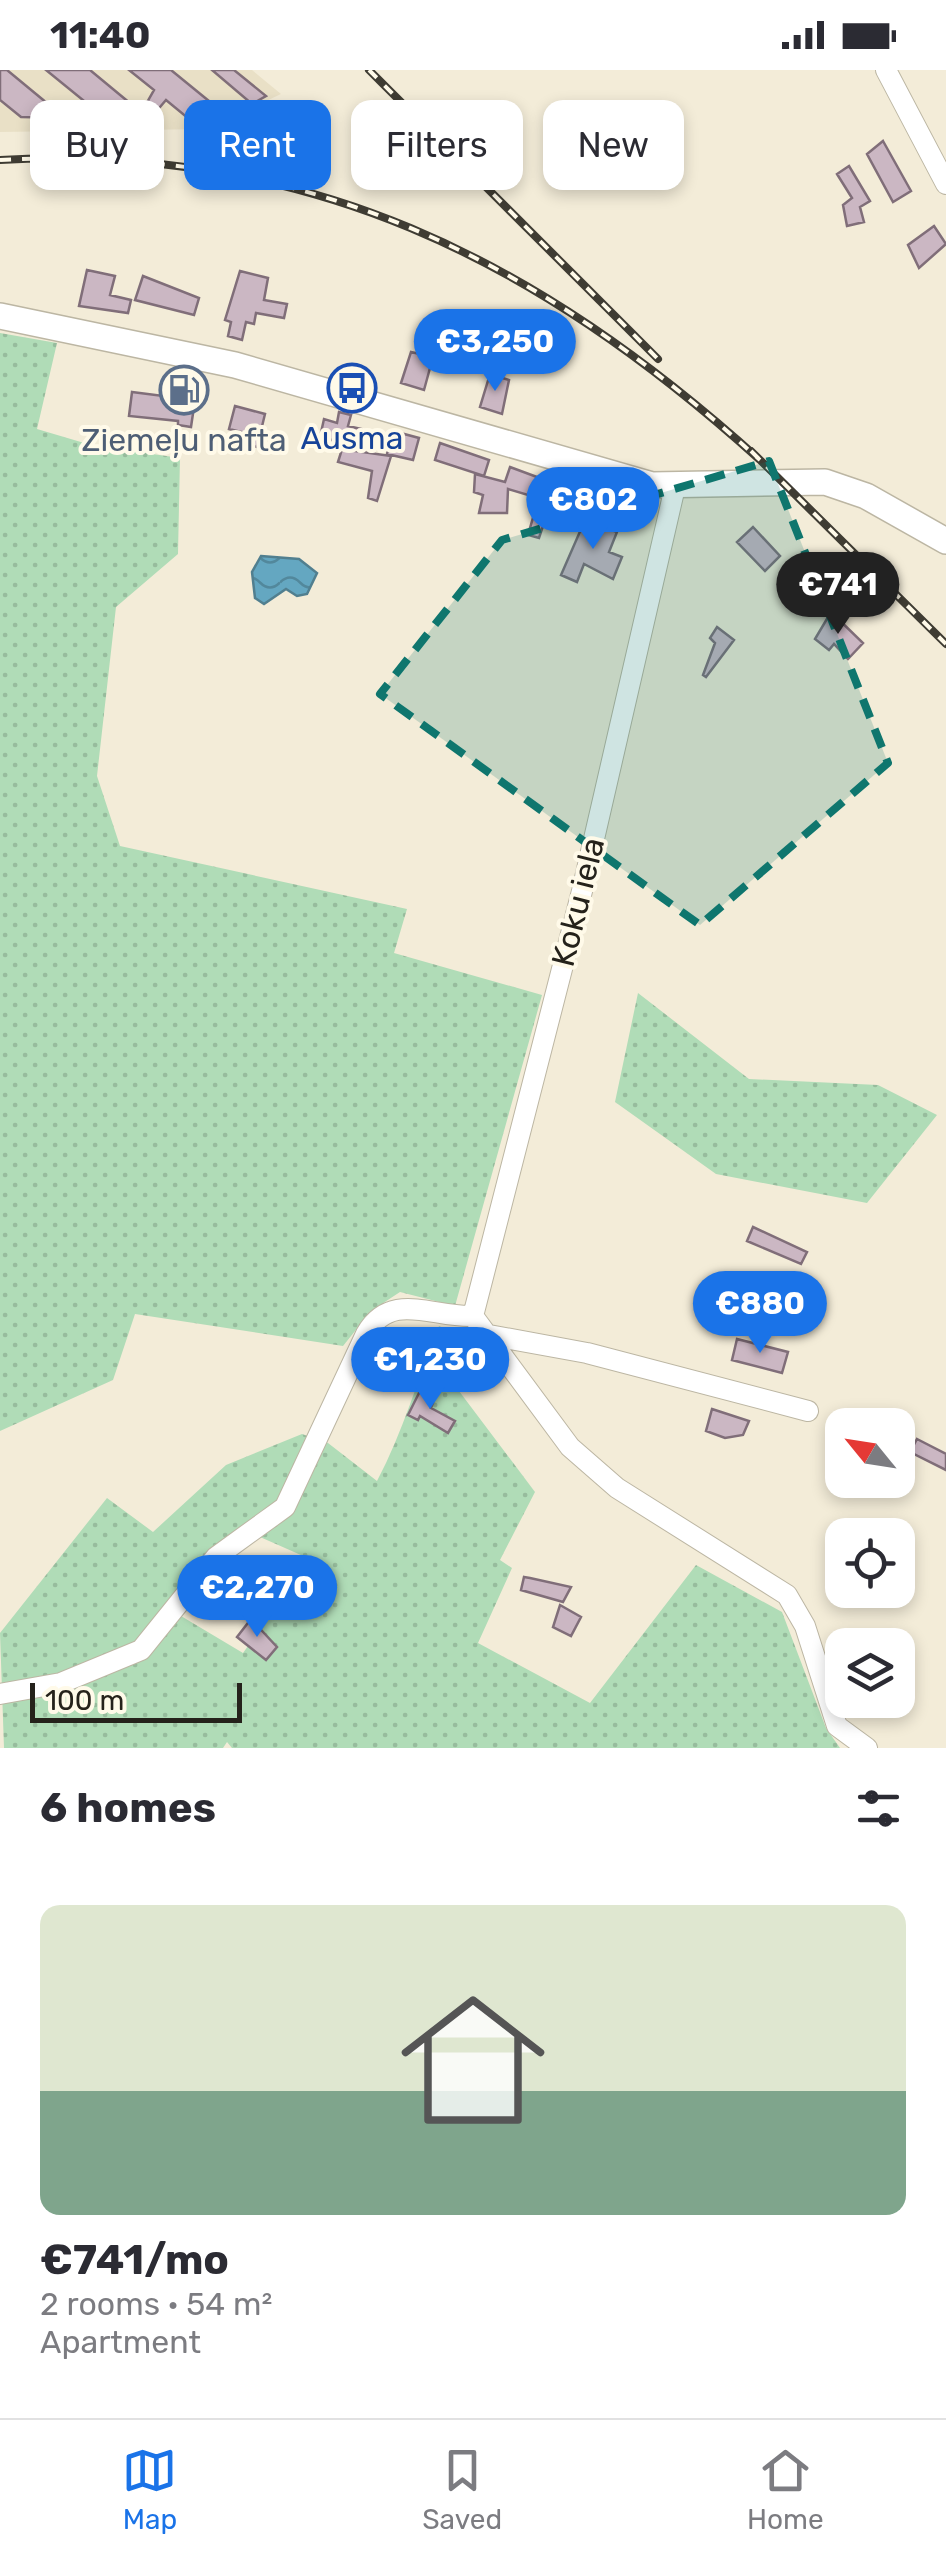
<!DOCTYPE html>
<html lang="en">
<head>
<meta charset="utf-8">
<style>
	body { margin:0; font-family:Rubik,sans-serif; background:#f2f2f3; color:#2b2b33; height:100vh; display:flex; flex-direction:column; font-size:38px; white-space:nowrap }
	* { box-sizing:border-box; margin:0 }
	p { font-size:32px; color:#7c7c81 }
	.icon { flex:none; width:55px; height:55px; fill:none; stroke:currentColor; stroke-width:2; stroke-linecap:round; stroke-linejoin:round }
	.map { position:relative; height:1678px; overflow:hidden }
	.panel { display:flex; flex-direction:column; background:#fff; flex:1 }
	.panel>* { flex:none }
	.hud { position:absolute; left:30px; top:30px; width:888px; height:90px; display:flex; gap:20px }
	.needle { width:65px; rotate:300deg }
	.fabs { position:absolute; left:825px; top:1338px; display:grid; gap:20px }
	.fabs a { display:grid; place-items:center; width:90px; height:90px; border-radius:20px; background:#fff; box-shadow:0 5px 15px #0003; font-size:50px }
	.scale { position:absolute; left:30px; bottom:25px; width:212px; box-sizing:border-box; padding-left:10px; border:5px solid #25221b; border-top:0; font-size:28px; line-height:35px; white-space:nowrap; color:#25221b; -webkit-text-stroke:8px #fffae9; paint-order:stroke }
	.price { position:absolute; translate:-50% -85px; padding:0 22px; border-radius:35px; background:#1a73e8; color:#fff; font-size:32px; line-height:65px; filter:drop-shadow(0 2px 5px #0008) }
	.price::after { content:''; position:absolute; left:50%; top:60px; width:30px; height:22px; margin-left:-15px; background:inherit; clip-path:polygon(0 0,100% 0,50% 100%) }
	.price.active { background:#222; color:#fff }
	ul { padding:0; list-style:none }
	li { display:grid; align-content:center; gap:20px; height:530px; padding:0 40px }
	li+li { border-top:2px solid #e1e1e2 }
	li span { display:grid; place-items:center; height:310px; border-radius:20px; color:#555 }
	li>.icon { margin-inline-start:auto }
	span .icon { width:180px; height:180px; fill:#fffc; stroke-width:1 }
	li b { font-size:42px }
	h2 { display:flex; justify-content:space-between; align-items:center; height:120px; padding:0 40px; font-size:42px }
	.chip { padding:0 35px; border-radius:20px; background:#fff; box-shadow:0 5px 15px #0003; font-size:35px; line-height:90px }
	.chip.active { background:#1a73e8; color:#fff }
	.status { display:flex; justify-content:space-between; align-items:center; height:70px; padding:0 50px; background:#fff; direction:ltr }
	.status svg { height:28px; fill:currentColor }
	.menu { display:flex; justify-content:space-around; align-items:center; height:140px; border-top:2px solid #e1e1e2; background:#fff; font-size:28px; color:#7c7c81 }
	.menu a { display:grid; justify-items:center; gap:5px }
	.menu .active { color:#1a73e8 }
	.map>svg:first-child { display:block }
</style>
</head>
<body>
<div class="status"><b>11:40</b><svg viewBox="0 0 49 12"><path d="M0 12V9h3v3zM5 12V6h3v6zM10 12V3h3v9zM15 12V0h3v12zM26 1h20v11H26zM47 4h2v5h-2z"/></svg></div>
<div class="map">
<svg width="946" height="1678" viewBox="0 0 946 1678">
	<defs>
		<pattern id="garden-dots" width="8" height="8" patternUnits="userSpaceOnUse" patternTransform="scale(2.5)"><rect width="8" height="8" fill="#b0dcb7"/><path d="M2 2h.1M6 6h.1" fill="none" stroke="#97bc9d" stroke-width="1.8" stroke-linecap="round"/></pattern>
		<pattern id="water-waves" width="16" height="10" patternUnits="userSpaceOnUse" patternTransform="scale(2.5)"><rect width="16" height="10" fill="#64a7c1"/><path d="M0 5q4-4 8 0t8 0" fill="none" stroke="#52889c"/></pattern>
	</defs>
	<rect width="100%" height="100%" fill="#f3ecd8"/>
	<path fill="#e9e0c6" d="M0,0H252L281,24L207,59L0,62Z"/>
	<path fill="url(#garden-dots)" fill-rule="evenodd" d="M0,263L57,273L37,359L91,375L180,388L178,484L116,537L97,706L120,776L407,839L394,883L542,925L455,1236L400,1222L371,1241L343,1276L135,1244L113,1310L0,1361Z
		M638,923L749,1009L878,1015L937,1045L867,1133L716,1104L615,1032Z
		M439,1256L466,1267L459,1321L535,1422L500,1490L512,1498L478,1573L590,1633L696,1495L782,1542L826,1658L840,1678H232L227,1672L223,1678H4L0,1563L107,1428L153,1462L226,1395L302,1364L328,1373L377,1411C403,1362 418,1308 439,1256ZM260,1467L310,1489L243,1583L181,1546L220,1493Z"/>
	<path fill="url(#water-waves)" stroke="#517f8f" stroke-width="2.5" d="M261,486L299,489L317,503L307,524L297,526L286,519L264,534L255,528L252,502Z"/>
	<path fill="#cbb7c3" stroke="#806e79" stroke-width="2.5" d="M0,0H7L65,48L21,47L0,30Z
		M46,0H90L131,34L122,45L108,33L100,44Z
		M129,0H171L226,45L210,49L197,38L189,49L166,30L149,50L141,43L154,20Z
		M212,0H234L266,26L252,34Z
		M883,71L911,121L893,132L867,84Z
		M849,96L870,131L860,137L864,152L847,156L843,135L852,128L837,104Z
		M934,156L946,174L919,198L908,175Z
		M87,200L115,206L110,225L131,230L128,243L79,236Z
		M240,201L268,208L264,230L287,234L284,248L256,243L254,254L246,252L242,270L228,266L231,252L225,250Z
		M143,206L199,228L194,245L135,230Z
		M411,282L433,287L424,320L401,313Z
		M490,304L509,310L502,344L480,337Z
		M132,322L195,330L191,357L178,355V351L129,346Z
		M235,336L265,344L257,377L246,374L249,364L229,359Z
		M339,342L351,345L348,356L361,359L355,381L391,386L377,431L368,428L372,401L338,392L344,373L320,367L324,349L337,353Z
		M393,361L419,368L413,390L387,384Z
		M440,373L489,390L484,406L435,390Z
		M510,397L537,407L534,413L542,416L538,428L508,419L507,443H479L483,425L474,422L475,404L505,412Z
		M565,416L582,421L579,446L558,440Z
		M539,427L558,432L553,445L547,444L539,468L528,465Z
		M585,450L617,462L609,482L622,487L613,509L584,494L577,512L561,505Z
		M753,457L780,486L765,501L737,472Z
		M831,542L863,573L848,589L834,574L829,580L815,569Z
		M717,557L734,570L706,607L703,605L715,573L710,568Z
		M753,1157L807,1182L801,1194L747,1171Z
		M775,1229L808,1237L805,1252L770,1244Z
		M737,1269L788,1282L782,1303L732,1290Z
		M420,1321L435,1327L431,1338L455,1351L448,1363L420,1346L418,1350L408,1345Z
		M712,1339L749,1351L743,1365L725,1368L706,1361Z
		M917,1369L946,1384V1400L910,1382Z
		M524,1507L530,1508L571,1517L563,1532L521,1520Z
		M560,1535L581,1547L571,1566L553,1557Z
		M251,1549L277,1577L266,1590L237,1567Z"/>
	<g fill="none" stroke-linecap="round" stroke-linejoin="round">
		<g stroke="#bcb6a3" stroke-width="22">
			<path id="minor" d="M886,0L946,114
				M473,1246L582,821L675,417
				M473,1246L570,1377L617,1418L787,1525L805,1556L837,1656L867,1678
				M489,1265L587,1283L808,1341
				M0,1624L61,1613L141,1580L216,1487L285,1437L366,1264C391,1220 433,1248 473,1246"/>
		</g>
		<g stroke="#bcb6a3" stroke-width="28">
			<path id="major" d="M0,246L235,295L652,415L825,412L866,426L946,471"/>
		</g>
		<use href="#minor" stroke="#fff" stroke-width="20"/>
		<use href="#major" stroke="#fff" stroke-width="25"/>
		<g stroke="#3f3c33" stroke-width="8">
			<path id="rail" d="M369,0L658,289
				M0,90C307,74 536,188 760,390
				M751,381L946,574"/>
		</g>
		<use href="#rail" stroke="#fffae9" stroke-width="4" stroke-dasharray="11" stroke-linecap="butt"/>
	</g>
	<path fill="#0f766e" fill-opacity="0.2" stroke="#0f766e" stroke-width="8" stroke-dasharray="20 12" stroke-linejoin="round" d="M769,391L888,693L700,855L380,624L502,470Z"/>
	<defs>
		<g id="bus-ring" transform="scale(2.5)"><circle r="9.5" fill="#fffae9" stroke="#1a4fb4" stroke-width="1.5"/><path d="M-5-6H5V4H4V6H2V4H-2V6H-4V4H-5ZM-3.5-4V0h7V-4ZM-3.5 1.2v1.5H-2V1.2ZM2 1.2v1.5H3.5V1.2Z" fill="#1a4fb4"/></g>
		<g id="fuel-ring" transform="scale(2.5)"><circle r="9.5" fill="#fffae9" stroke="#5c6f8a" stroke-width="1.5"/><path d="M-5.5-6h7V0h2V4h1.3V-2.5L3-4.5l.8-.8L6-3V5H2.5V1h-1V6h-7ZM-4.2-4.7v3.2H.2V-4.7Z" fill="#5c6f8a"/></g>
	</defs>
	<g fill-rule="evenodd">
		<use href="#bus-ring" x="352" y="318"/>
		<use href="#fuel-ring" x="184" y="320"/>
	</g>
	<g text-anchor="middle" stroke-width="8" stroke-linejoin="round" paint-order="stroke">
		<g font-size="32" fill="#164399" stroke="#fffae9">
			<text x="352" y="379">Ausma</text>
		</g>
		<g font-size="32" fill="#4e5e75" stroke="#fffae9">
			<text x="184" y="381">Ziemeļu nafta</text>
		</g>
		<g font-size="32" fill="#25221b" stroke="#fffae9">
			<text transform="translate(578 832) rotate(-76)" y="11">Koku iela</text>
		</g>
	</g>
</svg>
<div class="fabs">
<a><svg class="needle" viewBox="-14 -14 28 28"><path d="M0-13l5 13h-10z" fill="#e53935"/><path d="M0 13l5-13h-10z" fill="#7c7c81"/></svg></a>
<a><svg class="icon" aria-label="locate" viewBox="0 0 24 24"><circle cx="12" cy="12" r="6"/><path d="M12 2v4M12 18v4M2 12h4M18 12h4"/></svg></a>
<a><svg class="icon" aria-label="layers" viewBox="0 0 24 24"><path d="M12 4l9 5-9 5-9-5zM3 14l9 5 9-5"/></svg></a>
</div>
<div class="scale">100 m</div>
<b class="price" style="left:495px;top:324px">€3,250</b>
<b class="price" style="left:593px;top:482px">€802</b>
<b class="price active" style="left:838px;top:567px">€741</b>
<b class="price" style="left:760px;top:1286px">€880</b>
<b class="price" style="left:430px;top:1342px">€1,230</b>
<b class="price" style="left:257px;top:1570px">€2,270</b>
<div class="hud">
<a class="chip">Buy</a>
<a class="chip active">Rent</a>
<a class="chip">Filters</a>
<a class="chip">New</a>
</div>
</div>
<section class="panel">
<h2>6 homes<svg class="icon" aria-label="filters" viewBox="0 0 24 24"><path d="M4 7h16M4 17h16"/><circle cx="9" cy="7" r="2"/><circle cx="15" cy="17" r="2"/></svg></h2>
<ul>
<li><span style="background:linear-gradient(#dfe7d0 60%,#7fa58c 0)"><svg class="icon" aria-label="home" viewBox="0 0 24 24"><path d="M3 11l9-7 9 7M6 9v11h12V9"/></svg></span><div><b>€741/mo</b><p>2 rooms · 54 m²</p><p>Apartment</p></div></li>
</ul>
</section>
<nav class="menu">
<a class="active"><svg class="icon" aria-label="map" viewBox="0 0 24 24"><path d="M3 6l6-2 6 2 6-2v14l-6 2-6-2-6 2zM9 4v14M15 6v14"/></svg>Map</a>
<a><svg class="icon" aria-label="saved" viewBox="0 0 24 24"><path d="M7 4h10v16l-5-4-5 4z"/></svg>Saved</a>
<a><svg class="icon" aria-label="home" viewBox="0 0 24 24"><path d="M3 11l9-7 9 7M6 9v11h12V9"/></svg>Home</a>
</nav>
</body>
</html>
